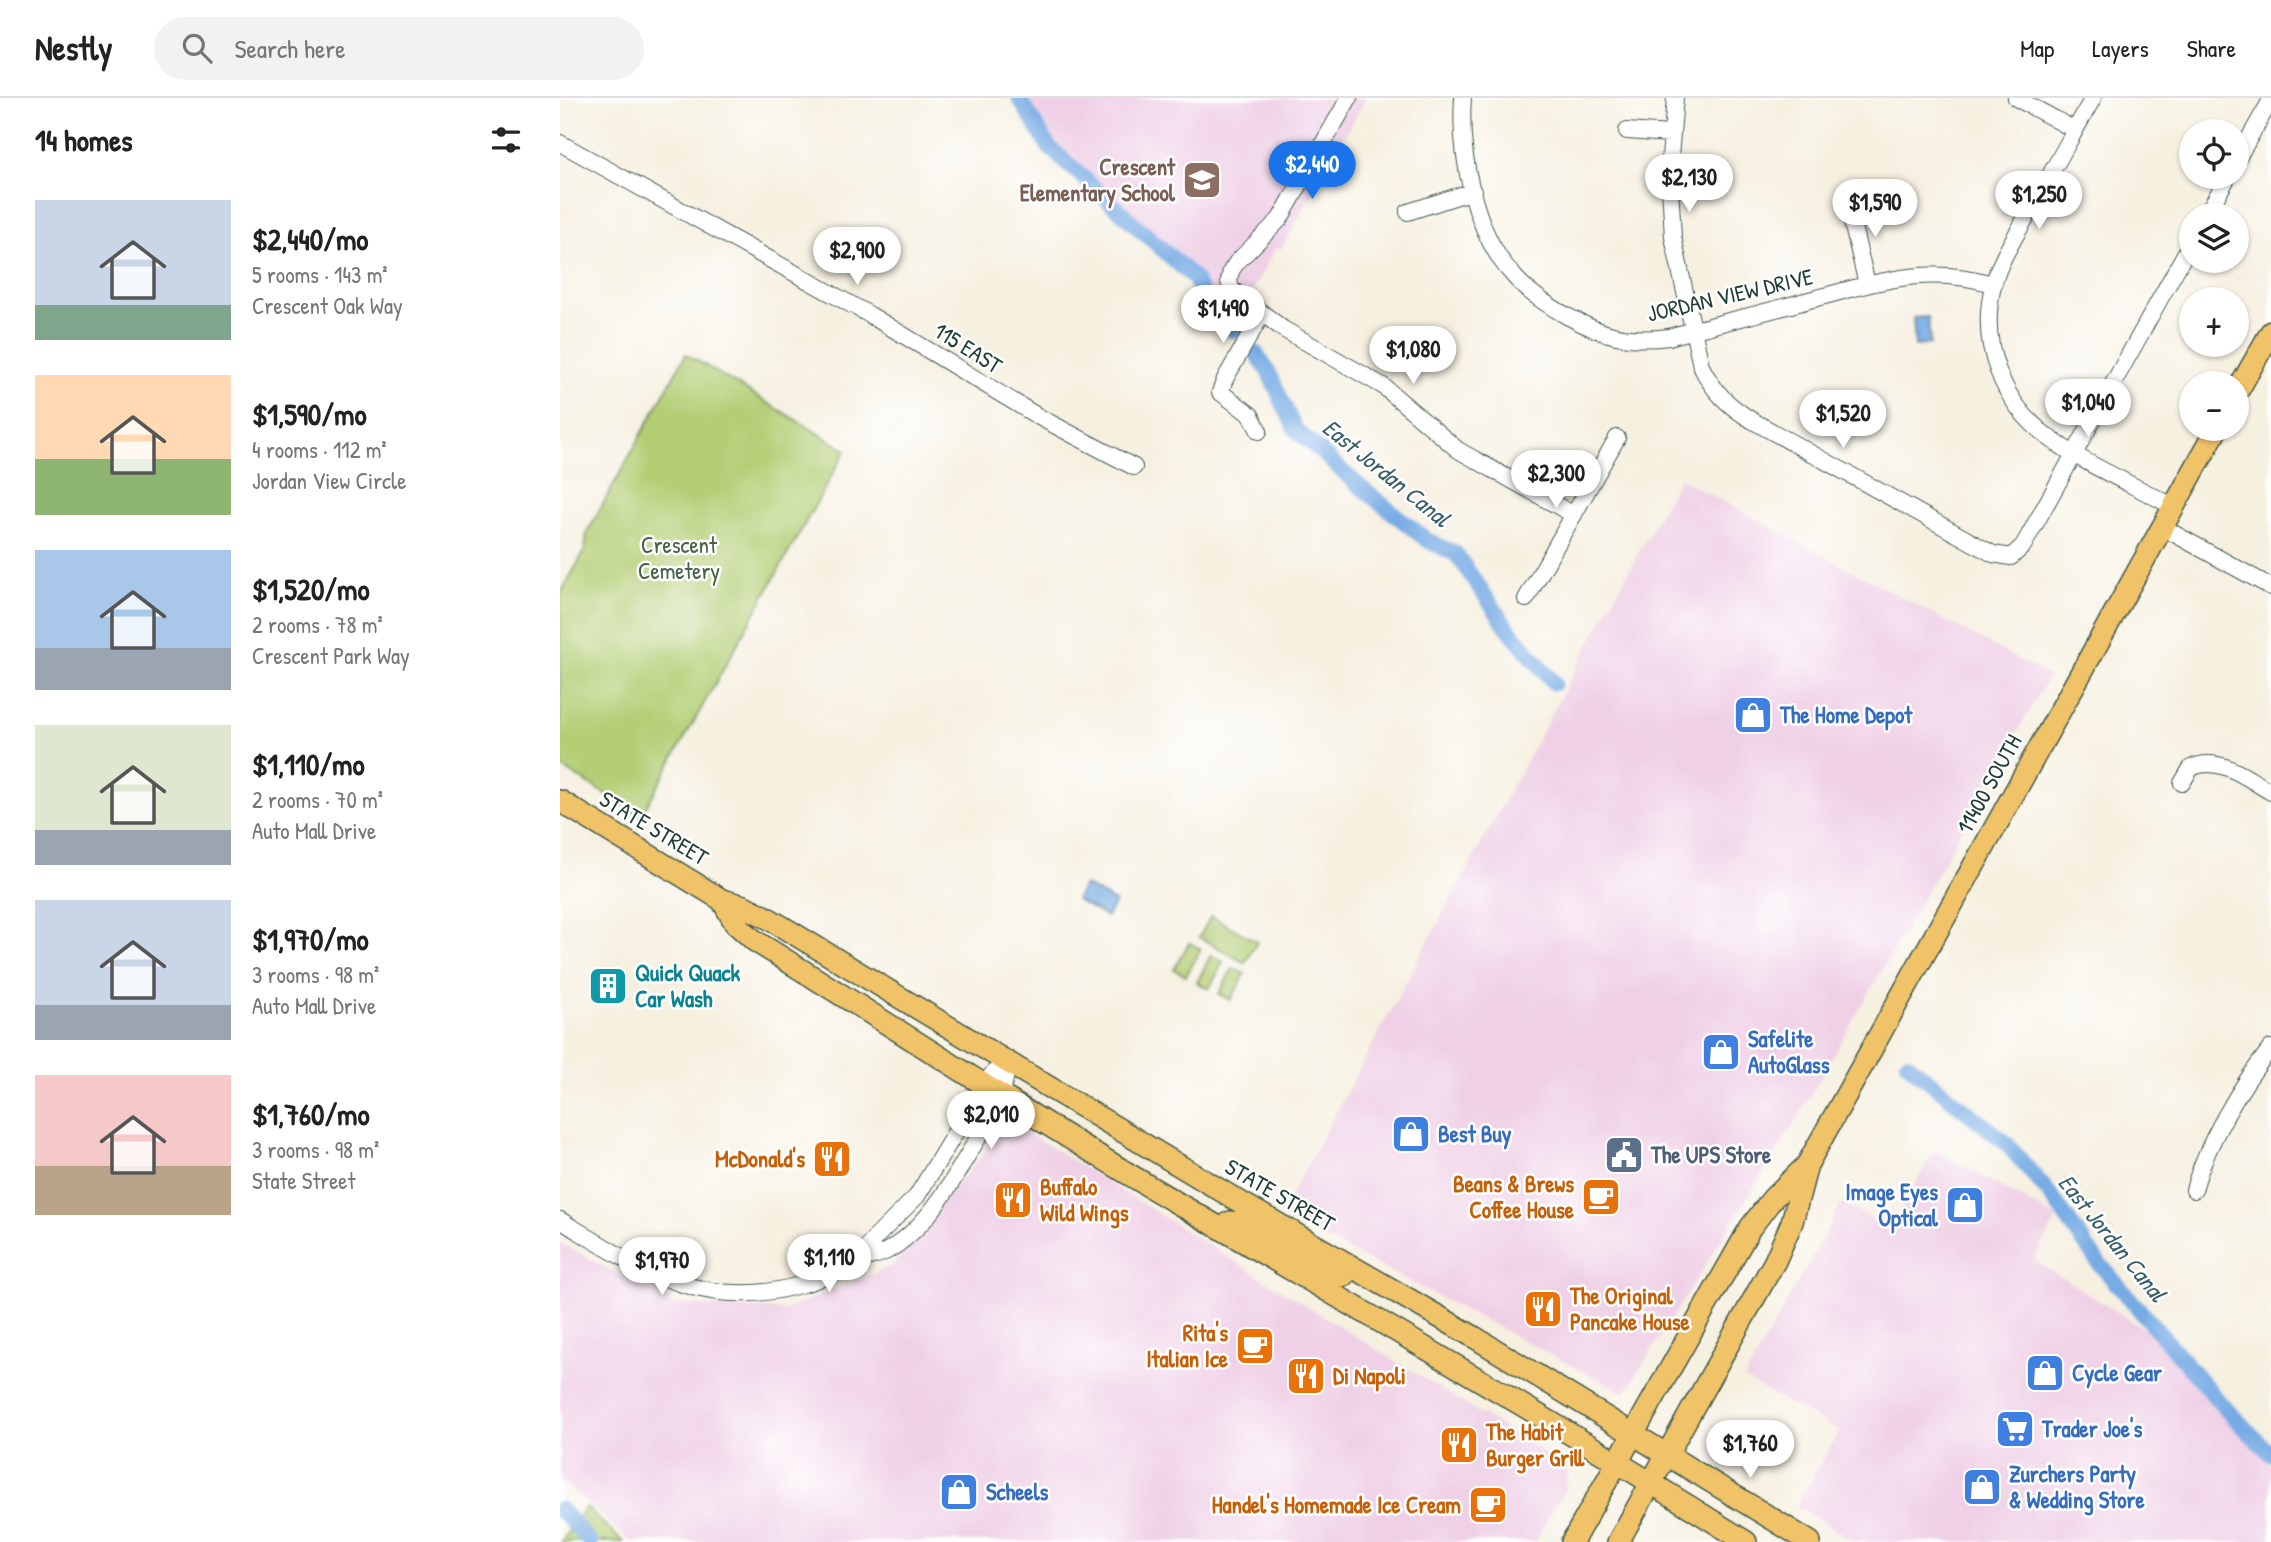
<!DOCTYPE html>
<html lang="en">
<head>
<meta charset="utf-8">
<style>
	body { margin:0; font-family:"Patrick Hand",sans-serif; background:#f2f2f2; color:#222; height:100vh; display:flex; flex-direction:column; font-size:26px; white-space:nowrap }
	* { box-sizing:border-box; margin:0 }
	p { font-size:23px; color:#767676 }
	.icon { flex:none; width:38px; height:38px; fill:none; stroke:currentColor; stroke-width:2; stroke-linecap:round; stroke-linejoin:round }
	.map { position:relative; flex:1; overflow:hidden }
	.panel { display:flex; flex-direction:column; background:#fff; width:560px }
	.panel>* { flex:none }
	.controls { position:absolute; left:1619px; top:21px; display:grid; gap:14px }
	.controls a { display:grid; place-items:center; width:70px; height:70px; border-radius:50%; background:#fff; box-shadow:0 2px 5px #0004; font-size:35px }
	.price { position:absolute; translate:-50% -60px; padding:0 16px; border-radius:24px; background:#fff; color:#222; font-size:23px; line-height:46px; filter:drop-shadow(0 2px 4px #0008) }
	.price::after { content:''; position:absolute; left:50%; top:42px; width:21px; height:16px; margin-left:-10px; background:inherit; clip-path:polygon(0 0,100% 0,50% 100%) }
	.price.on { background:#1a73e8; color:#fff }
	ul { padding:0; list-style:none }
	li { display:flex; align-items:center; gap:21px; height:175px; padding:0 35px }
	li span { display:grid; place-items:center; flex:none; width:196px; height:140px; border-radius:0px; color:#555 }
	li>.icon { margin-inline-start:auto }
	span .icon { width:84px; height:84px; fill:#fffc; stroke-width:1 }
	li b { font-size:30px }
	h2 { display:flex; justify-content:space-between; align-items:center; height:84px; padding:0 35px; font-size:30px }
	header { display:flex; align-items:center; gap:42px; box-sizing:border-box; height:98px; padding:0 35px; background:#fff; border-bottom:2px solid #e0e0e0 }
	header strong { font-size:33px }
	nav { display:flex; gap:38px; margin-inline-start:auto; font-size:24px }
	.search { width:490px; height:63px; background:#f2f2f2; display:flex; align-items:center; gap:18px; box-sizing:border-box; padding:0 24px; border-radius:38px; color:#767676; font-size:26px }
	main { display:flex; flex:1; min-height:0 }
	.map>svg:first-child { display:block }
</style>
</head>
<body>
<header>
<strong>Nestly</strong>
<div class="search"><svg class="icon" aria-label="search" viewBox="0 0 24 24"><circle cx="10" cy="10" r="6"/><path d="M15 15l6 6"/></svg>Search here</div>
<nav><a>Map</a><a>Layers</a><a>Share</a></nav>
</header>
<main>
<section class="panel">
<h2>14 homes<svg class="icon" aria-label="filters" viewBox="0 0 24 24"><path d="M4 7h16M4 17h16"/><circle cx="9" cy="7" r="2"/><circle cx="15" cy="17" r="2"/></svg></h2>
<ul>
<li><span style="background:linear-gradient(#c9d6e8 75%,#7fa58c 0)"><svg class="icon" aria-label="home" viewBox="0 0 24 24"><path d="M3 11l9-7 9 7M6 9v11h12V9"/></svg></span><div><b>$2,440/mo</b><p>5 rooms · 143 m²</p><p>Crescent Oak Way</p></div></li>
<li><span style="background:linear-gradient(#ffd9b3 60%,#8fb573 0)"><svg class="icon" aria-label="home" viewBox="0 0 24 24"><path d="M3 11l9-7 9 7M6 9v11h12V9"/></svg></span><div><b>$1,590/mo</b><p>4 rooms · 112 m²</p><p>Jordan View Circle</p></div></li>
<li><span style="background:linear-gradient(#a9c7e8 70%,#9aa5b1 0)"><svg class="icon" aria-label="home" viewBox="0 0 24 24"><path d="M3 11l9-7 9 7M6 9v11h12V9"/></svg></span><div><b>$1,520/mo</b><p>2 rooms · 78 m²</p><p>Crescent Park Way</p></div></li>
<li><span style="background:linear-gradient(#dfe7d0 75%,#9aa5b1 0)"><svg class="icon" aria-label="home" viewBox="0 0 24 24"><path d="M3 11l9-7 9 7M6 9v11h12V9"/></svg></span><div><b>$1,110/mo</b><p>2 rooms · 70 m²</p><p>Auto Mall Drive</p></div></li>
<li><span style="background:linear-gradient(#c9d6e8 75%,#9aa5b1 0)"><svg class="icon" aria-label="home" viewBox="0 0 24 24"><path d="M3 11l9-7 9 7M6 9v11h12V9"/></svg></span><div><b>$1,970/mo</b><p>3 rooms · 98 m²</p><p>Auto Mall Drive</p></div></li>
<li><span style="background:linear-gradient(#f6c9c9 65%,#b9a48a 0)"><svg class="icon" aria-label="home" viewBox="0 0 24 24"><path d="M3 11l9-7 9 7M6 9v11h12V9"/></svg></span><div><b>$1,760/mo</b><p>3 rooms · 98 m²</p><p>State Street</p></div></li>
</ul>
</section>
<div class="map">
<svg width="1711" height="1444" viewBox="0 0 1711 1444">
	<rect width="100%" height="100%" fill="#fff"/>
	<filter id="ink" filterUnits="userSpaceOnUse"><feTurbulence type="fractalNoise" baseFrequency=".0143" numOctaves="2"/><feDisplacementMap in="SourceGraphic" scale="14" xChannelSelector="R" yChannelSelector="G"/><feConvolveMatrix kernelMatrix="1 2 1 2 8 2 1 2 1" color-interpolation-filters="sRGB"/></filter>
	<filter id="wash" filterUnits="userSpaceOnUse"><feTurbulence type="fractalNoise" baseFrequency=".00686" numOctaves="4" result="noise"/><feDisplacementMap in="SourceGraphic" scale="28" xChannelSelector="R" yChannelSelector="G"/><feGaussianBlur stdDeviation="1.57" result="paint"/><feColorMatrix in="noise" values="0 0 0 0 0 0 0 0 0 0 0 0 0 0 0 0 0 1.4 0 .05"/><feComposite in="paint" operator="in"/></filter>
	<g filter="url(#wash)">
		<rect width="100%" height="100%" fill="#f6f0e0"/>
		<path fill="#efd0e6" d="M459,0H806L721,151L716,149L677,222L489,49Z
			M1119,380L1489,578L1240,1016L1065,1295L720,1117Z
			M449,1023L1000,1365L1008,1377L1005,1392L974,1444H71L0,1381V1145L113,1206L225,1212L332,1168Z
			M1374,1052L1497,1120L1474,1162L1597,1239L1711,1368V1444H1295L1236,1408L1279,1333L1184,1281L1282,1105L1331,1131Z"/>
		<path fill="#b3ce74" stroke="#698654" stroke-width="2" d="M126,256L286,352L81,718L0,668V497L25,452L27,435Z
			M651,818L697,844L685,865L639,839Z
			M629,845L641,851L626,878L614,871Z
			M651,857L663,864L649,891L637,884Z
			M673,870L685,876L671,902L659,896Z
			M26,1409L63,1444H1Z"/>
		<path fill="#77abe4" stroke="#4b748c" stroke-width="2" d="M1368,219L1370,246L1355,248L1353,220Z
			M524,787L555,804L547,819L516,802Z"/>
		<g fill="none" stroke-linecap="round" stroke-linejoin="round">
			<path stroke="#77abe4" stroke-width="16" d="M459,0L489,49L634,180L645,202L674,233
				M696,255L709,275L735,331L798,387L867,442L896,456L947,529L994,585
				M1347,965L1446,1045L1489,1095L1537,1163L1662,1307L1711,1356
				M0,1411L30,1444"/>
		</g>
	</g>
	<g filter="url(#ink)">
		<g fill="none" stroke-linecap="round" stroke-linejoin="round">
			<g stroke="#3f584e" stroke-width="18">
				<path id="minor" d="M789,0L720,121L677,164L671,173L669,183L671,191L723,231L823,288L898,352L1014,417
					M903,0C899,55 914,134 952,176C967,194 987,207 1007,218C1044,238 1067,244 1109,239C1156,226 1203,215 1249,202C1316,185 1364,166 1433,186
					M1115,0L1109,71L1113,139L1141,268C1153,293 1168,308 1193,323L1433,456L1451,459L1463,448L1631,145
					M1456,0L1515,32
					M1533,0C1511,39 1490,78 1468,116C1455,139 1439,163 1433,188C1419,245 1441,304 1488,339C1526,367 1572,386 1614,409
					M1067,33L1110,36
					M0,45L310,217L479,319L574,369
					M1676,63L1711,2
					M1287,104L1307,186
					M848,114L913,93
					M1646,117L1668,79
					M699,333L691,317L660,294L665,281L702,216
					M1602,429L1711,489
					M966,501L1057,340
					M1622,685L1631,670C1659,656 1688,681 1711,694
					M1634,1092C1646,1046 1681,987 1711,950
					M0,1122C79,1170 145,1216 243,1186C262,1181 279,1171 297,1163C306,1159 317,1158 327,1153C359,1135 382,1102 400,1070C418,1039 445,1002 448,964
					M299,1162L312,1143L357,1098L424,987L434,974L448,964"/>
			</g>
			<g stroke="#3f584e" stroke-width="24">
				<path id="major" d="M1676,296L1711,234
					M0,703L162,802L184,808L206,819L680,1104L914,1239L1250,1444
					M162,802L175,825L195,843C341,933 483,1027 631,1113C817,1222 1004,1329 1186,1444
					M662,1131L670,1124L681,1125L737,1156L784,1178
					M1012,1444L1190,1130L1213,1100L1247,1067
					M1058,1444L1215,1163L1232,1124L1247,1067L1657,331"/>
			</g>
			<use href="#minor" stroke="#fff" stroke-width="16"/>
			<use href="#major" stroke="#f0c369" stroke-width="21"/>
		</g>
	</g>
	<defs>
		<g id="school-square" transform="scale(2.0125)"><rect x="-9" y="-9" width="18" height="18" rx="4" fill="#8d6e63" stroke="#fff"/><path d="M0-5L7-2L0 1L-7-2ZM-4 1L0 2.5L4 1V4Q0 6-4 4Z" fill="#fff"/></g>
		<g id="shop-square" transform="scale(2.0125)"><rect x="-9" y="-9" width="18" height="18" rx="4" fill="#3f7fe0" stroke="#fff"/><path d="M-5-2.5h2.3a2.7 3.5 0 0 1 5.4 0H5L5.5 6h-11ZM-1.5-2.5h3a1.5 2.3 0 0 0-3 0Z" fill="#fff"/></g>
		<g id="building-square" transform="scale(2.0125)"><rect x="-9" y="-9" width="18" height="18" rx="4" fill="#0f9aa8" stroke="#fff"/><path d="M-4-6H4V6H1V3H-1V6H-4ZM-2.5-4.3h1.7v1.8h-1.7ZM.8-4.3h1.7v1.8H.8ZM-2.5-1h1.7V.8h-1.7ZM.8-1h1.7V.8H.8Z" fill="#fff"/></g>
		<g id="civic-square" transform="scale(2.0125)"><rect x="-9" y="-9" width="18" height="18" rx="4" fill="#5c6f8a" stroke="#fff"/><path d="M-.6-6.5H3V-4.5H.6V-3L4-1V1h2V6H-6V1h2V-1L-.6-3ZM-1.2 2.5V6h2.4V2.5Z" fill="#fff"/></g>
		<g id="restaurant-square" transform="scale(2.0125)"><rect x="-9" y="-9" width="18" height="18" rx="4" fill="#e8710a" stroke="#fff"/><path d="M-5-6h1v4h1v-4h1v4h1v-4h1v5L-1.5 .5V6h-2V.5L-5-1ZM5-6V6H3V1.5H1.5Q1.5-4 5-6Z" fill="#fff"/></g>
		<g id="cafe-square" transform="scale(2.0125)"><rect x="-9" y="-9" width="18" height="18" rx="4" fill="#e8710a" stroke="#fff"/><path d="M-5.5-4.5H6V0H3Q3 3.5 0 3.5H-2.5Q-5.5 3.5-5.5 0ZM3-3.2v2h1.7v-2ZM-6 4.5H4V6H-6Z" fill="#fff"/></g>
		<g id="supermarket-square" transform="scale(2.0125)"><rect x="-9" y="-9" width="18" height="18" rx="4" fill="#3f7fe0" stroke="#fff"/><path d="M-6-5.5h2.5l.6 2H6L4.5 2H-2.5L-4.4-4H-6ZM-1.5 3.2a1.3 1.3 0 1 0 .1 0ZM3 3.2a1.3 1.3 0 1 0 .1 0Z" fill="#fff"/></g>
	</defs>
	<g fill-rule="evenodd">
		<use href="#school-square" x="642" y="82"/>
		<use href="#shop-square" x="1193" y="617"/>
		<use href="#building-square" x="48" y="888"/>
		<use href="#shop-square" x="1161" y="954"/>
		<use href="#shop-square" x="851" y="1036"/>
		<use href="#civic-square" x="1064" y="1057"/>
		<use href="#restaurant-square" x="272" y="1061"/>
		<use href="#cafe-square" x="1041" y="1099"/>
		<use href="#restaurant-square" x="453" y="1102"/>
		<use href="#shop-square" x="1405" y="1107"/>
		<use href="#restaurant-square" x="983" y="1211"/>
		<use href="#cafe-square" x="695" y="1248"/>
		<use href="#shop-square" x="1485" y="1275"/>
		<use href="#restaurant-square" x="746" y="1278"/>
		<use href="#supermarket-square" x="1455" y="1331"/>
		<use href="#restaurant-square" x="899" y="1347"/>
		<use href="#shop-square" x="1422" y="1389"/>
		<use href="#shop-square" x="399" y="1394"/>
		<use href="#cafe-square" x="928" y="1407"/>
	</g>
	<g text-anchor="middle" stroke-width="5" stroke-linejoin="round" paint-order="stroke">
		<g font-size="23" font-weight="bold" fill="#785e54" stroke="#fff" text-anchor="end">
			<text x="615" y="77">Crescent<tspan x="615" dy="26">Elementary School</tspan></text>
		</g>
		<g font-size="23" fill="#1f3d34" stroke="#fff">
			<text transform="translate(1170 197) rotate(-13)" y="8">JORDAN VIEW DRIVE</text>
			<text transform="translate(408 250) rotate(32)" y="8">115 EAST</text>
			<text transform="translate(1429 686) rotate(-61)" y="8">11400 SOUTH</text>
			<text transform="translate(94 730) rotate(31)" y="8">STATE STREET</text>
			<text transform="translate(720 1097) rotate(30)" y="8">STATE STREET</text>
		</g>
		<g font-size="23" fill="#446144" stroke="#fff">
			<text x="119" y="455">Crescent<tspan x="119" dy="26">Cemetery</tspan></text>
		</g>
		<g font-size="23" font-weight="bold" fill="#366cbe" stroke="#fff" text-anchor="start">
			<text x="1220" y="625">The Home Depot</text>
			<text x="1188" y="949">Safelite<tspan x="1188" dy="26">AutoGlass</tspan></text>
			<text x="878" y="1044">Best Buy</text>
			<text x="1378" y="1102" text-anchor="end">Image Eyes<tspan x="1378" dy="26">Optical</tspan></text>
			<text x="1512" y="1283">Cycle Gear</text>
			<text x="1482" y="1339">Trader Joe's</text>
			<text x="1449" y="1384">Zurchers Party<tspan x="1449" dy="26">&amp; Wedding Store</tspan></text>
			<text x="426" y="1402">Scheels</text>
		</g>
		<g font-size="23" font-weight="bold" fill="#0d838f" stroke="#fff" text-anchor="start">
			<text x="75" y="883">Quick Quack<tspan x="75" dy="26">Car Wash</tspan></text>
		</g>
		<g font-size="23" font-weight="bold" fill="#4e5e75" stroke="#fff" text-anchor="start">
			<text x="1091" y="1065">The UPS Store</text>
		</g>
		<g font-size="23" font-weight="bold" fill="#c56008" stroke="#fff" text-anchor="end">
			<text x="245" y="1069">McDonald's</text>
			<text x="1014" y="1094">Beans &amp; Brews<tspan x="1014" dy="26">Coffee House</tspan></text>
			<text x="480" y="1097" text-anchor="start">Buffalo<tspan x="480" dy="26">Wild Wings</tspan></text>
			<text x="1010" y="1206" text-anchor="start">The Original<tspan x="1010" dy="26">Pancake House</tspan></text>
			<text x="668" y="1243">Rita's<tspan x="668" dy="26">Italian Ice</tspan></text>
			<text x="773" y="1286" text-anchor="start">Di Napoli</text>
			<text x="926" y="1342" text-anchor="start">The Habit<tspan x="926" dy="26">Burger Grill</tspan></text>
			<text x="901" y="1415">Handel's Homemade Ice Cream</text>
		</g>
		<g font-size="24" font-style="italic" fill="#395e69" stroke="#fff">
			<text transform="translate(826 375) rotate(39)" y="8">East Jordan Canal</text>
			<text transform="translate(1552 1140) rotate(51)" y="8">East Jordan Canal</text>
		</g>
	</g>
</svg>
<div class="controls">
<a><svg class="icon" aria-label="locate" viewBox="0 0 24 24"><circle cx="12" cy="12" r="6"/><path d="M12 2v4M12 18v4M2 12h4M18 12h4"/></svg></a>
<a><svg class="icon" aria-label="layers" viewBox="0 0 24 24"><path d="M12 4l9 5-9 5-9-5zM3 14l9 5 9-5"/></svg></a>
<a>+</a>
<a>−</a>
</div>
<b class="price on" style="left:752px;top:103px">$2,440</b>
<b class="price" style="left:1129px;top:116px">$2,130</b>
<b class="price" style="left:1479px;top:133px">$1,250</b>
<b class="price" style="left:1315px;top:141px">$1,590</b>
<b class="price" style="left:297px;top:189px">$2,900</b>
<b class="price" style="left:663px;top:247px">$1,490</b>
<b class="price" style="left:853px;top:288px">$1,080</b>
<b class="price" style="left:1528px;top:341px">$1,040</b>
<b class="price" style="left:1283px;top:352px">$1,520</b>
<b class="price" style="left:996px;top:412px">$2,300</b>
<b class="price" style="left:431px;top:1053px">$2,010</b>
<b class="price" style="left:269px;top:1196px">$1,110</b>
<b class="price" style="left:102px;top:1199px">$1,970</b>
<b class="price" style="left:1190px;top:1382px">$1,760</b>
</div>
</main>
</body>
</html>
